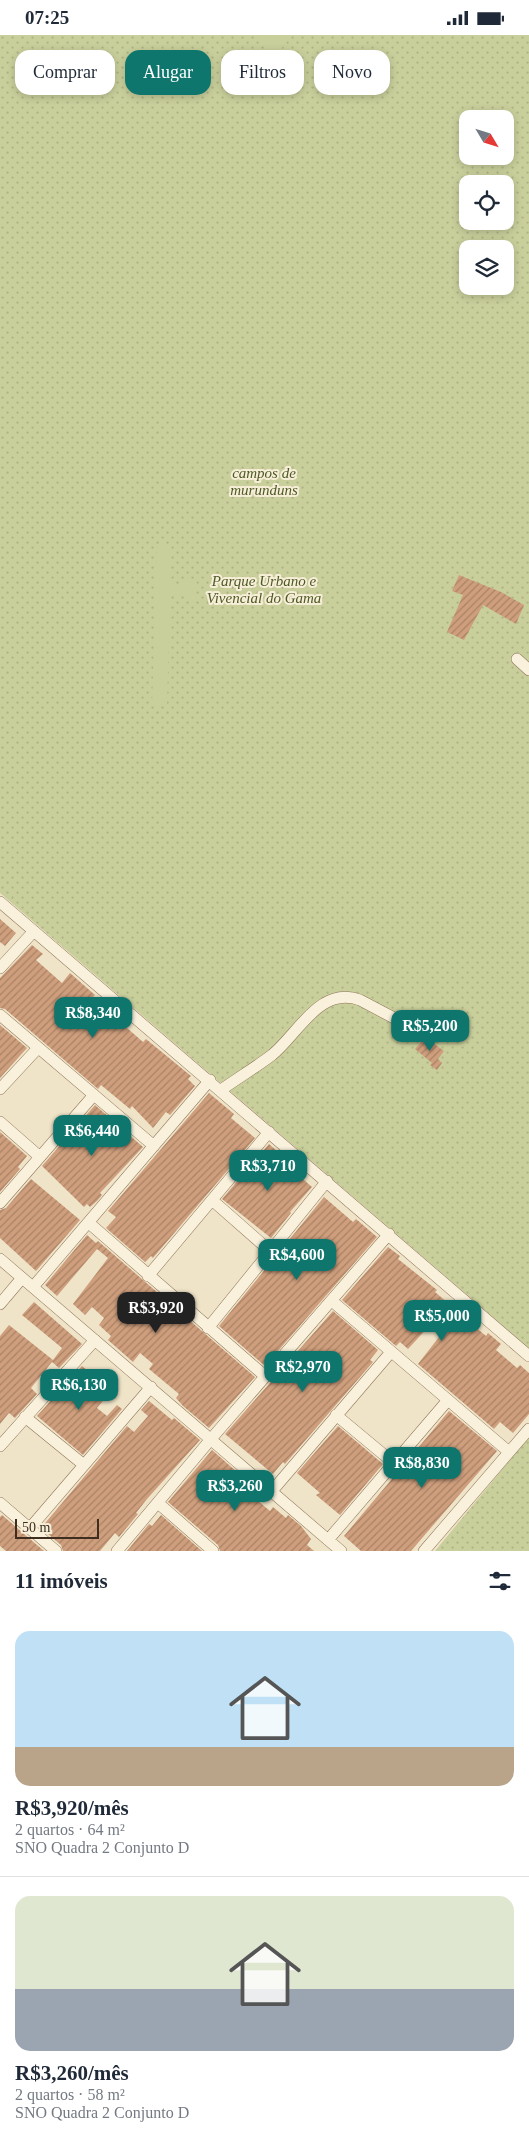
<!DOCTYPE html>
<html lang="pt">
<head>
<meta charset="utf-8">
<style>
	body { margin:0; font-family:"Times New Roman",serif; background:#f6f6f7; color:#1f2937; height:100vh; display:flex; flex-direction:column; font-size:19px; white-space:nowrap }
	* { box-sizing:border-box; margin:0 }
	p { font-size:16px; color:#747a83 }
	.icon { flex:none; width:28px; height:28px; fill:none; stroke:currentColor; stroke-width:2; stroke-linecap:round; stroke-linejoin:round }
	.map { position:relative; height:1516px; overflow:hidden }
	.panel { display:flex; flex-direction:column; background:#fff; flex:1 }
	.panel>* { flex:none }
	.hud { position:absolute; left:15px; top:15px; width:500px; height:45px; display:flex; gap:10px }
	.needle { width:32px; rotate:128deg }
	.buttons { position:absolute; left:459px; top:75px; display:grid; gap:10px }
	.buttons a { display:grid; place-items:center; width:55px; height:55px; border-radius:10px; background:#fff; box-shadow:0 2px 8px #0003; font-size:25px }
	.scale { position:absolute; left:15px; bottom:12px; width:84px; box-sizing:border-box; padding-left:5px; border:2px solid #3d2e20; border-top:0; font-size:14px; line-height:18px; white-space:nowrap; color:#3d2e20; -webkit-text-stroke:4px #f7eed8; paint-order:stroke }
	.price { position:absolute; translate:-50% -42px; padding:0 11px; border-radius:10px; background:#0f766e; color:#fff; font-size:16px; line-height:32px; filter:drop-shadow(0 1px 2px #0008) }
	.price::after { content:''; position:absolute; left:50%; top:30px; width:15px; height:11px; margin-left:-8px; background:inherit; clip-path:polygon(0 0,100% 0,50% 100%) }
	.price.active { background:#222; color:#fff }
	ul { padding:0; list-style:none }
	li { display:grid; align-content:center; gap:10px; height:265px; padding:0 15px }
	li+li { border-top:1px solid #e0e1e3 }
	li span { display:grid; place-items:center; height:155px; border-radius:15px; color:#555 }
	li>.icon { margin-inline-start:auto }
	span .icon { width:90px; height:90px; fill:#fffc; stroke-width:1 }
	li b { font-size:21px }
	h2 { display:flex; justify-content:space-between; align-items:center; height:60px; padding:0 15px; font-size:21px }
	.tag { padding:0 18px; border-radius:15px; background:#fff; box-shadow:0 2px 8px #0003; font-size:18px; line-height:45px }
	.tag.active { background:#0f766e; color:#fff }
	.status { display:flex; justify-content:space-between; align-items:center; height:35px; padding:0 25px; background:#fff; direction:ltr }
	.status svg { height:14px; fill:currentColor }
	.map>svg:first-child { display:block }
</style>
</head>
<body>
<div class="status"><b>07:25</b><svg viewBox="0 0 49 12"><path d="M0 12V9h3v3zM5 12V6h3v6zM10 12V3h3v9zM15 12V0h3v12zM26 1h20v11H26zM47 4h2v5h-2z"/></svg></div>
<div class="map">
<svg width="529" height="1516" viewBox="0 0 529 1516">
	<defs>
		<pattern id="park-dots" width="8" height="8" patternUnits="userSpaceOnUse" patternTransform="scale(1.25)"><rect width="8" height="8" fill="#c9cf9b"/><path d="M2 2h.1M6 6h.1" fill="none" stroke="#aeb285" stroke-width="1.8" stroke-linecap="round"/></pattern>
		<pattern id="building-hatch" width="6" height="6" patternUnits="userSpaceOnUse" patternTransform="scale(1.25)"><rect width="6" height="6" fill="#cf9f7d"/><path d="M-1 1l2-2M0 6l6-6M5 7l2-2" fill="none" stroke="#a98266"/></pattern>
	</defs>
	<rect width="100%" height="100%" fill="#f0e4c8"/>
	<path fill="url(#park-dots)" fill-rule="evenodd" d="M0,0H529V1313L0,858ZM468,84H505V121H468ZM468,149H505V186H468ZM468,214H505V251H468Z
		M529,1402V1516H435Z"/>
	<path fill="#c9cf9b" d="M255,0H293L276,19Z
		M157,509L170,510L169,550L184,551V544H197L196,566H184V559H170L167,671L152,670Z"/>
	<path fill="url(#building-hatch)" d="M459,540L501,557L524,570L516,589L483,570L464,605L447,597L463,560L452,556Z
		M0,884L16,898L5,911L0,907Z
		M32,910L43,919L36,925L62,948L70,938L95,960L92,963L101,970L98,974L115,989L118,985L143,1007L146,1004L191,1041L188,1044L195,1051L170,1080L166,1077L153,1093L132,1071L130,1074L101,1050L98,1054L5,974L0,973V943Z
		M439,978L450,986L456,978L467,986L459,996L453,991L450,996L434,985Z
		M0,990L27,1013L0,1043Z
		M425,1002L444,1016L438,1024L442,1028L437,1035L430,1030L432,1028L415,1014Z
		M209,1058L234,1079L231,1083L255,1103L153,1223L151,1221L145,1227L106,1193L116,1182L108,1176Z
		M95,1070L143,1112L100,1158L102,1160L97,1166L90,1172L87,1169L84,1172L42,1131Z
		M0,1097L27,1121L18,1132L20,1134L0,1157Z
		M269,1109L292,1129L289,1132L312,1152L290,1177L291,1178L271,1203L222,1164Z
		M31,1144L80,1185L36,1236L0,1203V1175L6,1173Z
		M324,1162L353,1187L356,1184L377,1202L265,1331L219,1291Z
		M87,1200L96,1208L98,1206L255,1342L209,1393L183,1371L176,1363L179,1359L149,1334L153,1329L140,1318L133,1327L108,1305L111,1301L99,1290L104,1283L92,1272L85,1280L73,1269L108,1223L97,1214L57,1261L45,1250Z
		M388,1212L400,1221L398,1224L437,1255L435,1257L461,1279L457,1283L470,1294L473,1290L486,1301L488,1298L501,1309L496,1315L517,1333L520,1330L529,1338V1379L513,1398L500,1387L494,1394L418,1329L453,1284L443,1276L408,1314L400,1307L396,1311L342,1265Z
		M34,1267L82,1309L59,1333L52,1327L31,1353L37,1359L15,1383L9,1378L0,1389V1301L9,1290L53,1325L62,1313L22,1280Z
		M333,1276L378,1315L370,1325L373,1327L285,1429L283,1427L273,1439L225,1399Z
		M82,1331L111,1356L97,1373L107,1381L117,1370L122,1374L83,1420L37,1381Z
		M149,1366L172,1385L174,1383L200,1405L147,1464L136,1478L138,1479L119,1502L115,1498L100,1516H63L61,1510L41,1493L127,1391L134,1397L148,1381L141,1375Z
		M449,1376L497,1416L411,1516H361L344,1501Z
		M338,1391L383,1429L340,1480L316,1460L320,1458L297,1438Z
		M212,1415L262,1459L257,1465L270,1476L273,1472L286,1483L288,1480L301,1491L311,1504L307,1510L314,1516H220L218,1510L168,1467Z
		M2,1480L44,1516H6L0,1511V1482Z
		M161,1480L202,1516H127L149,1489L152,1491Z"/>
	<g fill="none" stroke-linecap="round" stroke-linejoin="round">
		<g stroke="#8d765c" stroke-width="12">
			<path id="minor" d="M517,624L529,635
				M0,867L529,1321
				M0,933L34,896
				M0,980L154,1111
				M0,1054L38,1013
				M221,1055C238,1043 256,1032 272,1020C298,999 320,950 360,965L413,993
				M0,1087L40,1122
				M212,1165L270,1216
				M0,1168L93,1061
				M89,1188L265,1341
				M0,1224L341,1516
				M148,1241L269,1097
				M33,1252L210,1045
				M332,1266L509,1417
				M0,1269L22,1243
				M208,1293L327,1146
				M336,1380L395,1429
				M25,1382L84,1430
				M0,1411L95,1305
				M272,1456L391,1317
				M0,1468L56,1516
				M158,1468L213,1516
				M30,1493L151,1352
				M328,1505L448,1365
				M117,1516L211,1404L389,1199
				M424,1516L529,1394"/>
		</g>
		<use href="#minor" stroke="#faf1dc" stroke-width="11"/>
	</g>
	<g text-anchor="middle" stroke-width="4" stroke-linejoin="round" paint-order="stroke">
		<g font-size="15" font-style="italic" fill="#4d5a26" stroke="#f7eed8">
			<text x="264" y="443">campos de<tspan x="264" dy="17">murunduns</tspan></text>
			<text x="264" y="551">Parque Urbano e<tspan x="264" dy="17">Vivencial do Gama</tspan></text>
		</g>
	</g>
</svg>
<div class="buttons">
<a><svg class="needle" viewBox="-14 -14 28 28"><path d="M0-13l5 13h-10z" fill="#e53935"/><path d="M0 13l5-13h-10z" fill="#747a83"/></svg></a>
<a><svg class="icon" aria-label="locate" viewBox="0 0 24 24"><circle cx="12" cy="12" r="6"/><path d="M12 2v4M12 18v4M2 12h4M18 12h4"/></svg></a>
<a><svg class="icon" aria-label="layers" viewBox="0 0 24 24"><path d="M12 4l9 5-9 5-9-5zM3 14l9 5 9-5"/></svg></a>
</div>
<div class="scale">50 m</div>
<b class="price" style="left:93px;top:1004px">R$8,340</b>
<b class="price" style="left:430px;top:1017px">R$5,200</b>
<b class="price" style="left:92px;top:1122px">R$6,440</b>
<b class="price" style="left:268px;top:1157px">R$3,710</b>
<b class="price" style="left:297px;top:1246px">R$4,600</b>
<b class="price active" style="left:156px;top:1299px">R$3,920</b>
<b class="price" style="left:442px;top:1307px">R$5,000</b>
<b class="price" style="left:303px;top:1358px">R$2,970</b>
<b class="price" style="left:79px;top:1376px">R$6,130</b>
<b class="price" style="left:422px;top:1454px">R$8,830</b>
<b class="price" style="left:235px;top:1477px">R$3,260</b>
<div class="hud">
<a class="tag">Comprar</a>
<a class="tag active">Alugar</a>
<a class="tag">Filtros</a>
<a class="tag">Novo</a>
</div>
</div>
<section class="panel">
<h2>11 imóveis<svg class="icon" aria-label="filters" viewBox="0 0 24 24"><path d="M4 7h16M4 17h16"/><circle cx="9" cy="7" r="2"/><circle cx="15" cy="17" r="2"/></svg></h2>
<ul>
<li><span style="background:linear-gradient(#bfe0f5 75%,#b9a48a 0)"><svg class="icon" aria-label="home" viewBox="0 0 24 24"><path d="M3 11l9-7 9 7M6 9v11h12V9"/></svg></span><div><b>R$3,920/mês</b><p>2 quartos · 64 m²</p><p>SNO Quadra 2 Conjunto D</p></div></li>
<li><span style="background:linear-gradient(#dfe7d0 60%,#9aa5b1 0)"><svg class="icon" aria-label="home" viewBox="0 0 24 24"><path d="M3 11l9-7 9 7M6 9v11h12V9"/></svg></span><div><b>R$3,260/mês</b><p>2 quartos · 58 m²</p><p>SNO Quadra 2 Conjunto D</p></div></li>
</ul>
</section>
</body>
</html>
